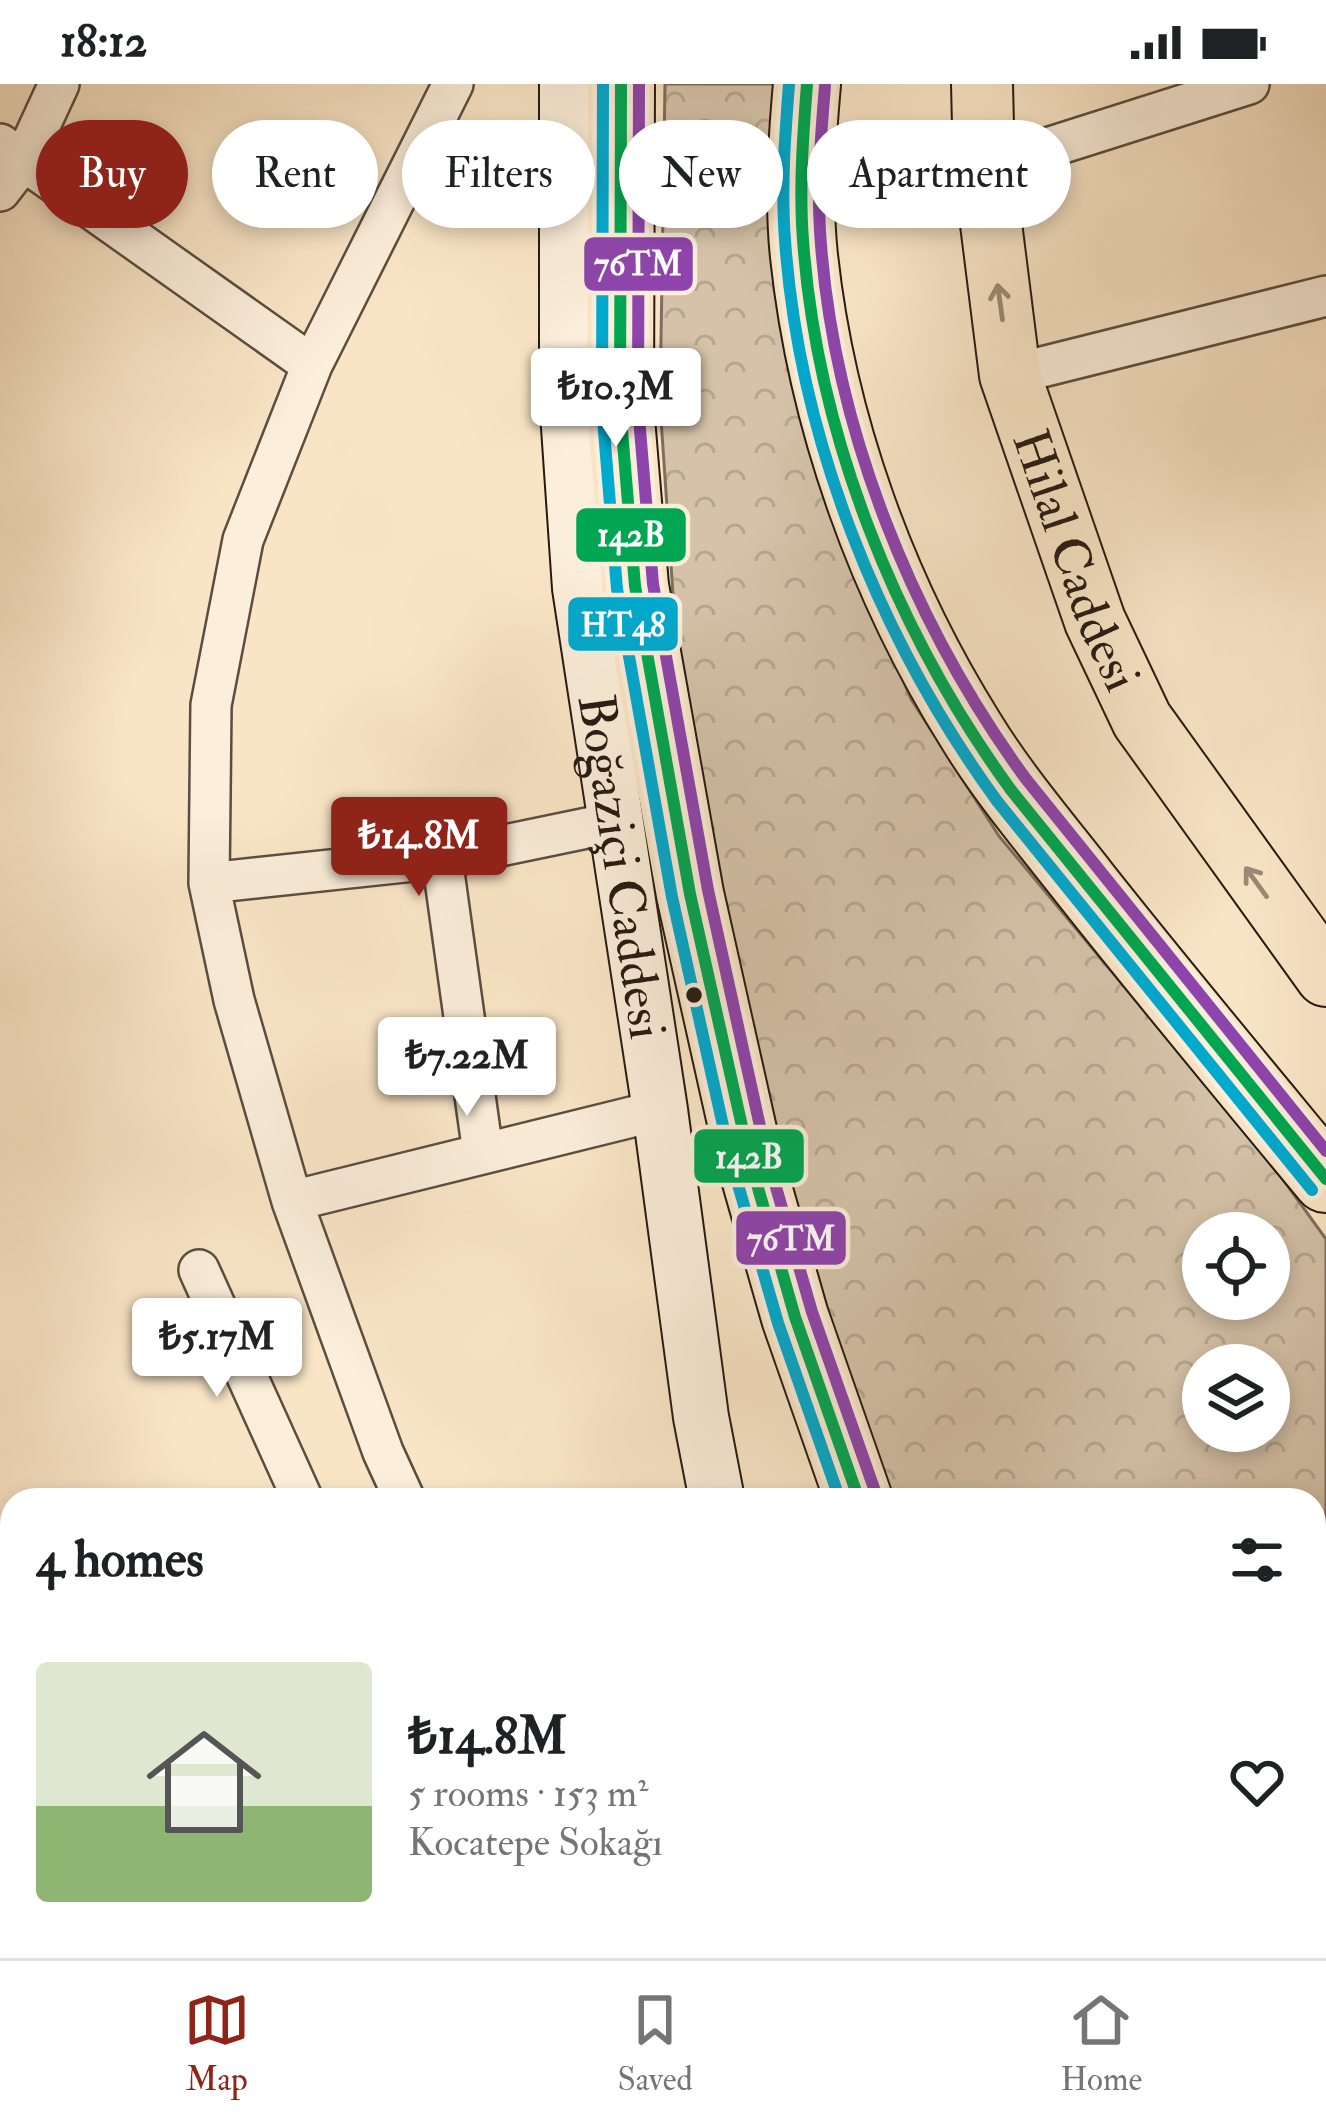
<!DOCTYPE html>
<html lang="en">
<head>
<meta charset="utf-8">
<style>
	body { margin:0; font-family:"IM FELL Double Pica",serif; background:#f2f2f2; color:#202124; height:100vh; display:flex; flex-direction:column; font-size:45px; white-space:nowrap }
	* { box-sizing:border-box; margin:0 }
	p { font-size:39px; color:#757577 }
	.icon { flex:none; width:66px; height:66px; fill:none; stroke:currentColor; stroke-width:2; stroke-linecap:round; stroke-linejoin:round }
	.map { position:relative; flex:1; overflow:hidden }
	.panel { position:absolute; left:0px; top:1404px; width:1326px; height:471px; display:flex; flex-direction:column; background:#fff; border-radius:36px 36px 0 0; box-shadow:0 6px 18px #0003 }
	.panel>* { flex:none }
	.guide { position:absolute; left:36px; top:36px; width:1254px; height:108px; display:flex; gap:24px }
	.buttons { position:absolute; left:1182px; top:1128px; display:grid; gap:24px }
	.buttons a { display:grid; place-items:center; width:108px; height:108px; border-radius:50%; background:#fff; box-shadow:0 6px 18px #0003; font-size:60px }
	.price { position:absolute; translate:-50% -102px; padding:0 27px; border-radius:12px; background:#fff; color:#222; font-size:39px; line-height:78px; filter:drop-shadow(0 3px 6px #0008) }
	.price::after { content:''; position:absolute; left:50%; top:72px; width:36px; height:27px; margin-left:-18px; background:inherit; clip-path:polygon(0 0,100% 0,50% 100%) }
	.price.active { background:#8f2418; color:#fff }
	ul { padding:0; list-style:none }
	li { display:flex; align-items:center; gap:36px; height:300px; padding:0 36px }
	li span { display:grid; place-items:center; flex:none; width:336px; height:240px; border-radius:12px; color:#555 }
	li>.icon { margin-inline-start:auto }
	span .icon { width:144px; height:144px; fill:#fffc; stroke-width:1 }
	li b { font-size:51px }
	h2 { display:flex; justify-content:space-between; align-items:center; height:144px; padding:0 36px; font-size:51px }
	.tag { padding:0 42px; border-radius:54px; background:#fff; box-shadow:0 6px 18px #0003; font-size:42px; line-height:108px }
	.tag.active { background:#8f2418; color:#fff }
	.status { display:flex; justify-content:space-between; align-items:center; height:84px; padding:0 60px; background:#fff; direction:ltr }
	.status svg { height:33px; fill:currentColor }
	.menu { display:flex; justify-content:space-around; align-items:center; height:168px; border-top:3px solid #e0e0e0; background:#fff; font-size:33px; color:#757577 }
	.menu a { display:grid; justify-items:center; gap:6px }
	.menu .active { color:#8f2418 }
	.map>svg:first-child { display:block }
</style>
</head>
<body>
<div class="status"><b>18:12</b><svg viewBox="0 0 49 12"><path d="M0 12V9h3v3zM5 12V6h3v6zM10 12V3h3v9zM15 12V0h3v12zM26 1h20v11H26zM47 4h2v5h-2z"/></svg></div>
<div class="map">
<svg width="1326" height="1874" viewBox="0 0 1326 1874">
	<defs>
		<pattern id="forest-crowns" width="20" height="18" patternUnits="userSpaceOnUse" patternTransform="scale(3)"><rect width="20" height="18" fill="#d5c2a8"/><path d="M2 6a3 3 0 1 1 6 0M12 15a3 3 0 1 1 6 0" fill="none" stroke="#b7a690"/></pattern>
	</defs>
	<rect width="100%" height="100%" fill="#f9e5c6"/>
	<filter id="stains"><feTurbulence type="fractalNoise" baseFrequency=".00167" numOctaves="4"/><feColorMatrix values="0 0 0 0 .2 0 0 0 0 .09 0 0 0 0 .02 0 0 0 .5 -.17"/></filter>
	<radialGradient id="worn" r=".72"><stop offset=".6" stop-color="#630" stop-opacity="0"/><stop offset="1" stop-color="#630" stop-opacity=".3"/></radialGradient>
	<path fill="url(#forest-crowns)" stroke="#7e6e5e" stroke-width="3" fill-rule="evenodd" d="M665,0H778L870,519L911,615L999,752L1274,1083L1326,1155V1874H1076L1071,1863H1314V1416H879L800,1152L696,714L673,510L660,321ZM1203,1149H1269V1215H1203ZM1203,1281H1269V1347H1203Z"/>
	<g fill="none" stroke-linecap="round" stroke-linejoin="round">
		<g stroke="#5b4d40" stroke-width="44">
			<path id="minor" d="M0,60L312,281
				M984,84L1249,0
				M0,107L24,76L59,0
				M1010,291L1326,212
				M442,774L483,1069
				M209,799L442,774L616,738
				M292,1117L660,1026
				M199,1186L303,1416
				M405,1416L383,1368L292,1117L234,916L209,799L211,621L243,456L312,281L453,0
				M121,1874L126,1863
				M465,1874L471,1863"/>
		</g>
		<g stroke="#5b4d40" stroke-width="52">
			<path id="tertiary" d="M0,1586H12"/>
		</g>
		<g stroke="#261a13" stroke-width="58">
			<g id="secondary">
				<path id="s1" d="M567,0V314L580,504L660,1026L701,1333L717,1416"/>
				<path d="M846,1863L852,1874"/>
			</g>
		</g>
		<g stroke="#261a13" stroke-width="64">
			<g id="primary">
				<path id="s2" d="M982,0L984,84L1010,291L1095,537L1142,636L1326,892"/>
			</g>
		</g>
		<g stroke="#261a13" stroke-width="70">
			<path id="trunk" d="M621,0L620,323L635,502L690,810L748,1069L795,1233L859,1416
				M807,0C802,56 798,116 804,172C822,339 882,505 971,647C1004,701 1046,750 1085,800C1164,900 1245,997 1326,1095
				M1027,1863L1031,1874"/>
		</g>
		<use href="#minor" stroke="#fbeeda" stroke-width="39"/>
		<use href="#tertiary" stroke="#fbeeda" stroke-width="48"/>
		<use href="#secondary" stroke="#fbeeda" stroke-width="54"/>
		<use href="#primary" stroke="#f9e5c6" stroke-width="60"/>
		<use href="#trunk" stroke="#f9e5c6" stroke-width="66"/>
		<g stroke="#fbeeda" stroke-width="21">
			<path id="bus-1" d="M621,0L620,323L635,502L690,810L748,1069L795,1233L859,1416
				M807,0C803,52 799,104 803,156C817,351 896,548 1011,706L1326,1095"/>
		</g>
		<g stroke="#fbeeda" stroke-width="21">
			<path id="bus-2" d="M603,0L602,323L617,505L672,813L730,1073L778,1239L840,1416
				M789,0C785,52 781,104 785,156C799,355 880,556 997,717L1312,1106"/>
		</g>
		<g stroke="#fbeeda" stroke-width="21">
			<path id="bus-3" d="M639,0L638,322L653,500L708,806L765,1065L812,1228L876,1410
				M825,2C821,50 817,99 820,147C832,341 912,539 1026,695L1326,1067"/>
		</g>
		<use href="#bus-1" stroke="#00a651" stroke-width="12"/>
		<use href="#bus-2" stroke="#00a9ce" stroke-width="12"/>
		<use href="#bus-3" stroke="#8e44ad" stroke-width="12"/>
	</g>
	<defs><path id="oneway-shaft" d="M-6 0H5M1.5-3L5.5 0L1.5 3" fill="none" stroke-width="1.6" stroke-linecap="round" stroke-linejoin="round" transform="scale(3)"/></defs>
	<g stroke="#9a8a75">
		<use href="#oneway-shaft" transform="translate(1000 218) rotate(-98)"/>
		<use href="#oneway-shaft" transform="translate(1256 798) rotate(-126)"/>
	</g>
	<circle fill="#261a13" stroke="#fbeeda" stroke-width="4.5" cx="694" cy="911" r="10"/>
	<g text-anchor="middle" stroke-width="10" stroke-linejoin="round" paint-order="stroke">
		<g font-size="51" fill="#261a13" stroke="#fbeeda">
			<text dy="18" stroke="none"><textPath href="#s2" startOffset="489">Hilal Caddesi</textPath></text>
			<text dy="18" stroke="none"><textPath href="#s1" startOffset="786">Boğaziçi Caddesi</textPath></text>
		</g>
	</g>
	<g stroke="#fbeeda" stroke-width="4.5">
		<rect x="582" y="151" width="113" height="58" rx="12" fill="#8e44ad"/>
		<rect x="574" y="422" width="114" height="58" rx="12" fill="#00a651"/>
		<rect x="566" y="511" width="114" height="58" rx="12" fill="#00a9ce"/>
		<rect x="692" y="1043" width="114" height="58" rx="12" fill="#00a651"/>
		<rect x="734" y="1125" width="114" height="58" rx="12" fill="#8e44ad"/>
	</g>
	<g font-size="33" text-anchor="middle" font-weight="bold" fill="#fff">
		<text x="638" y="191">76TM</text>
		<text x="631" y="462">142B</text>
		<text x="623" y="552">HT48</text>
		<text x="749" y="1084">142B</text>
		<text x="791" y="1166">76TM</text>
	</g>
	<rect width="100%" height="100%" filter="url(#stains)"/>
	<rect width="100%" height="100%" fill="url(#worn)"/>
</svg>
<div class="buttons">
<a><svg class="icon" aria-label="locate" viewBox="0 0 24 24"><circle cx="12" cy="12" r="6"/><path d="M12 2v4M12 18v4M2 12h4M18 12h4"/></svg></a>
<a><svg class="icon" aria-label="layers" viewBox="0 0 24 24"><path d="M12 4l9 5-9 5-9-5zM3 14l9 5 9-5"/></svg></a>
</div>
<b class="price" style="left:616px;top:366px">₺10.3M</b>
<b class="price active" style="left:419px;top:815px">₺14.8M</b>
<b class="price" style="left:467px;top:1035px">₺7.22M</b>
<b class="price" style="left:217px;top:1316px">₺5.17M</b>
<div class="guide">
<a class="tag active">Buy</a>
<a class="tag">Rent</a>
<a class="tag">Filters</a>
<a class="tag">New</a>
<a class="tag">Apartment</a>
</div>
<section class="panel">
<h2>4 homes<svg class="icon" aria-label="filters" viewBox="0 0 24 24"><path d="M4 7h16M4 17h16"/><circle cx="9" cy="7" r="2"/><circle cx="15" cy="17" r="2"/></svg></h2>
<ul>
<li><span style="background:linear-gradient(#dfe7d0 60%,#8fb573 0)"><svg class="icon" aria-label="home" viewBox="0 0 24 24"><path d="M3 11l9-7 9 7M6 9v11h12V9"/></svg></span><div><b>₺14.8M</b><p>5 rooms · 153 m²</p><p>Kocatepe Sokağı</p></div><svg class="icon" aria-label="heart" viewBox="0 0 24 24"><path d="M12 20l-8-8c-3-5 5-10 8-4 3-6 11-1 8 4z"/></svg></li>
</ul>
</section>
</div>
<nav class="menu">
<a class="active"><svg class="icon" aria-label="map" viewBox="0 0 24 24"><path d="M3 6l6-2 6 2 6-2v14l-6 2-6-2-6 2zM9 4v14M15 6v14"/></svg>Map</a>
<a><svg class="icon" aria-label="saved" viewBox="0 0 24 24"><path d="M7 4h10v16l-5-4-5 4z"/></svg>Saved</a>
<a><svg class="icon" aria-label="home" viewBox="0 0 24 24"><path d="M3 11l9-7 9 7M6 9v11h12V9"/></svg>Home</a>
</nav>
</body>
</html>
